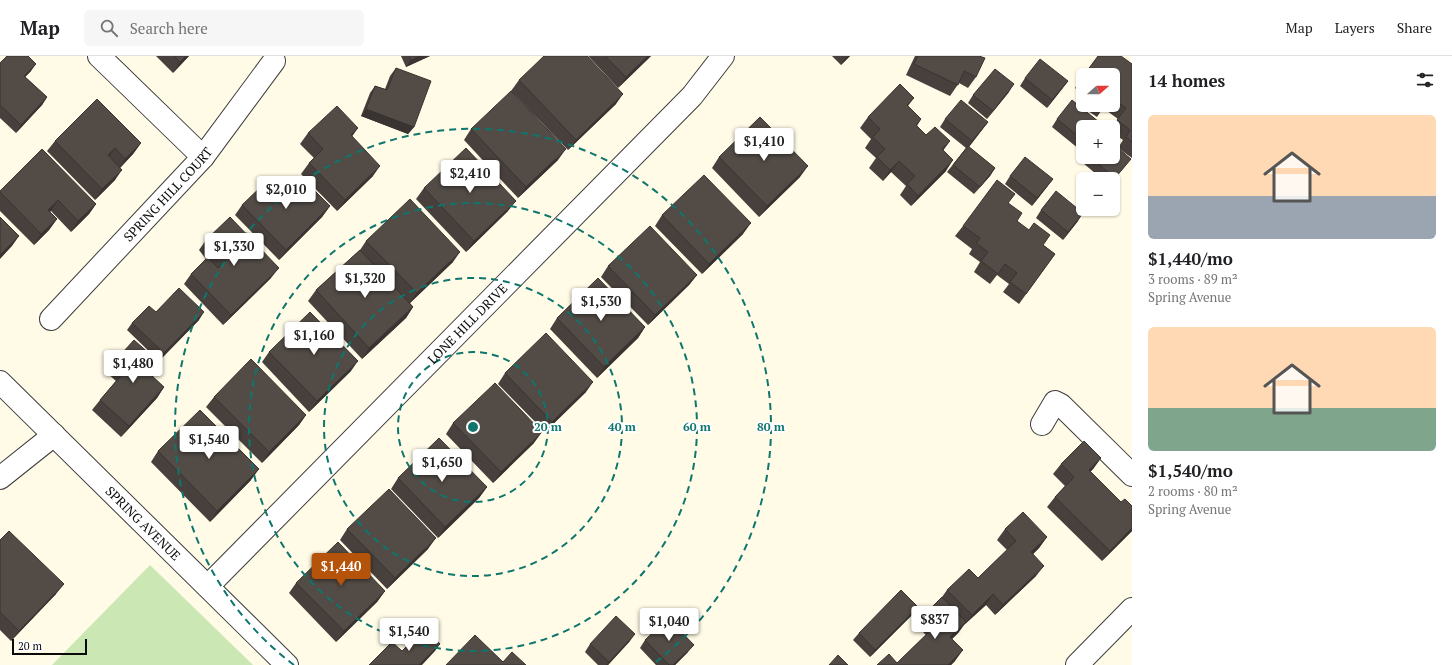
<!DOCTYPE html>
<html lang="en">
<head>
<meta charset="utf-8">
<style>
	body { margin:0; font-family:"PT Serif",serif; background:#f6f6f6; color:#202124; height:100vh; display:flex; flex-direction:column; font-size:15px; white-space:nowrap }
	* { box-sizing:border-box; margin:0 }
	p { font-size:13px; color:#757577 }
	.icon { flex:none; width:22px; height:22px; fill:none; stroke:currentColor; stroke-width:2; stroke-linecap:round; stroke-linejoin:round }
	.map { position:relative; flex:1; overflow:hidden }
	.drawer { display:flex; flex-direction:column; background:#fff; width:320px }
	.drawer>* { flex:none }
	.needle { width:26px; rotate:69deg }
	.controls { position:absolute; left:1076px; top:12px; display:grid; gap:8px }
	.controls a { display:grid; place-items:center; width:44px; height:44px; border-radius:6px; background:#fff; box-shadow:0 1px 3px #0004; font-size:20px }
	.scale { position:absolute; left:12px; bottom:10px; width:75px; box-sizing:border-box; padding-left:4px; border:2px solid #0a0a0a; border-top:0; font-size:11px; line-height:14px; white-space:nowrap; color:#0a0a0a; -webkit-text-stroke:3px #fff; paint-order:stroke }
	.price { position:absolute; translate:-50% -34px; padding:0 9px; border-radius:4px; background:#fff; color:#222; font-size:13px; line-height:26px; filter:drop-shadow(0 1px 2px #0008) }
	.price::after { content:''; position:absolute; left:50%; top:24px; width:12px; height:9px; margin-left:-6px; background:inherit; clip-path:polygon(0 0,100% 0,50% 100%) }
	.price.current { background:#b45309; color:#fff }
	ul { padding:0; list-style:none }
	li { display:grid; align-content:center; gap:8px; height:212px; padding:0 16px }
	li span { display:grid; place-items:center; height:124px; border-radius:6px; color:#555 }
	li>.icon { margin-inline-start:auto }
	span .icon { width:72px; height:72px; fill:#fffc; stroke-width:1 }
	li b { font-size:17px }
	h2 { display:flex; justify-content:space-between; align-items:center; height:48px; padding:0 16px; font-size:17px }
	header { display:flex; align-items:center; gap:24px; box-sizing:border-box; height:56px; padding:0 20px; background:#fff; border-bottom:1px solid #e0e0e0 }
	header strong { font-size:19px }
	nav { display:flex; gap:22px; margin-inline-start:auto; font-size:14px }
	.search { width:280px; height:36px; background:#f6f6f6; display:flex; align-items:center; gap:10px; box-sizing:border-box; padding:0 14px; border-radius:6px; color:#757577; font-size:15px }
	main { display:flex; flex:1; min-height:0 }
	.map>svg:first-child { display:block }
</style>
</head>
<body>
<header>
<strong>Map</strong>
<div class="search"><svg class="icon" aria-label="search" viewBox="0 0 24 24"><circle cx="10" cy="10" r="6"/><path d="M15 15l6 6"/></svg>Search here</div>
<nav><a>Map</a><a>Layers</a><a>Share</a></nav>
</header>
<main>
<div class="map">
<svg width="1132" height="609" viewBox="0 0 1132 609">
	<rect width="100%" height="100%" fill="#fffbe7"/>
	<path fill="#cbe7b3" d="M150,509L253,609H52Z"/>
	<g fill="none" stroke-linecap="round" stroke-linejoin="round">
		<g stroke="#3d3d3d" stroke-width="24">
			<g id="minor">
				<path d="M99,0L203,101"/>
				<path id="s1" d="M51,263L203,101L274,5"/>
				<path id="s2" d="M0,326L287,609"/>
				<path d="M1042,368L1055,346L1061,349L1132,419"/>
				<path d="M0,422L54,379"/>
				<path id="s3" d="M208,530L692,40L723,0"/>
				<path d="M1077,609L1132,553"/>
			</g>
		</g>
		<use href="#minor" stroke="#fff" stroke-width="22"/>
	</g>
	<path fill="#47403c" d="M156,0H189L173,17Z
		M401,0H430L406,11Z
		M588,0H651L618,32Z
		M832,0H850L841,9Z
		M915,0H979L976,21L968,32L959,27L950,40L906,19Z
		M0,7L31,15L25,21L47,41L42,49L16,77L0,62Z
		M1132,8V102L1118,92L1123,84L1113,77V71H1112L1118,63L1103,52L1097,61L1079,49L1083,44V49H1113V19Z
		M396,12L414,71L408,78L361,60L370,37L375,30L385,33L390,20Z
		M1083,21V38L1075,32Z
		M1025,22L1068,25L1062,33L1047,52L1020,30Z
		M519,24L616,48L568,94L511,35Z
		M1009,36L987,63L968,47L973,39Z
		M914,42L908,50L921,63L917,70L926,79L950,85L943,94L946,115L911,150L900,139L906,130L891,116L883,125L869,112L876,102L865,92L871,83L860,72L868,61Z
		M945,63L988,66L969,91L995,112L990,120L974,138L947,116L966,92L940,71Z
		M1057,63L1083,71V87L1079,93L1052,71Z
		M471,73L558,104L518,142L464,84Z
		M308,77L352,80L373,120L337,155L301,118L309,107L314,102L300,88Z
		M55,85L141,87L133,98L120,112L115,124L95,144L47,95Z
		M719,101L800,121L759,161L712,112Z
		M1087,101H1113L1125,110L1113,125V123H1102L1083,107Z
		M1010,120L1053,123L1032,150L1005,128Z
		M424,132L508,155L466,196L416,143Z
		M0,135L96,148L89,158L71,176L51,155L49,156L57,163L49,174L34,189L0,155Z
		M281,139L330,150L322,161L279,204L235,159L242,149Z
		M1009,147L1017,165L1043,189L1055,198L1019,248L1003,236L1009,228L997,219L990,228L974,216L980,206L969,198L972,193L955,180L963,170Z
		M1041,154L1078,165L1063,184L1036,162Z
		M662,159L743,178L702,218L655,170Z
		M206,184L271,222L223,269L184,228L191,218L206,203L199,194Z
		M366,185L453,206L410,247L413,251L406,262L362,303L308,245L316,234L360,194Z
		M608,210L697,219L689,229L648,269L601,221Z
		M156,256L199,264L159,305L127,274L132,267Z
		M557,262L645,271L638,282L597,322L550,273Z
		M269,296L351,315L309,356L262,306Z
		M114,306L161,308L153,321L164,331L157,342L121,381L92,354L100,344L116,325L106,316Z
		M505,317L586,336L545,376L498,328Z
		M214,341L306,359L299,369L262,407L206,351Z
		M453,367L534,387L493,427L446,378Z
		M158,395L251,424L210,466L151,406Z
		M1101,402L1093,413L1090,416L1121,446L1132,450V475L1102,505L1047,451L1055,441L1065,430L1053,418L1061,408Z
		M398,422L487,431L479,442L438,482L391,433Z
		M347,473L428,493L387,533L340,484Z
		M1005,473L1047,481L1039,492L1033,498L1036,520L995,559L986,549L964,569L958,577L952,583L955,605L951,609H877L897,607L926,579L916,569L924,559L942,541L947,534L978,522L1007,494L997,484Z
		M0,484L56,538L11,585L0,574Z
		M296,527L385,535L377,546L336,586L289,537Z
		M918,551L912,559L870,601L853,584L859,577Z
		M645,584L688,596L675,609H656L640,592Z
		M630,585L608,609H598L585,596L590,588Z"/>
	<path fill="#393431" d="M186,0H189L173,17L180,6Z
		M419,0H430L406,11L411,4Z
		M648,0H651L618,32L626,21Z
		M848,0H850L841,9L846,1Z
		M36,8L31,15L19,27L24,20Z
		M1068,25L1062,33L1047,52L1052,44Z
		M1014,28L1009,36L987,63L993,55Z
		M623,38L616,48L568,94L576,84Z
		M47,41L42,49L16,77L21,69Z
		M366,53L414,71L408,78L361,60Z
		M988,66L982,74L967,93L972,85Z
		M358,72L351,82V79Z
		M950,85L942,96V93Z
		M141,87L133,98L118,114L125,103Z
		M115,92L107,103L108,99Z
		M566,93L558,104L518,142L526,131Z
		M953,104L946,115L911,150L918,140Z
		M899,105L891,116L883,125L890,114Z
		M380,110L373,120L337,155L345,144Z
		M808,110L800,121L759,161L767,150Z
		M995,112L990,120L974,138L980,131Z
		M122,114L115,124L95,144L102,133Z
		M1053,123L1047,131L1032,150L1037,142Z
		M58,144L51,155L40,165L48,154Z
		M516,145L508,155L466,196L474,185Z
		M96,148L89,158L71,176L78,165Z
		M330,150L322,161L279,204L286,194Z
		M1083,157L1078,165L1063,184L1068,176Z
		M57,163L49,174L34,189L41,178Z
		M751,167L743,178L702,218L709,208Z
		M19,180L12,190L0,203V199Z
		M460,196L453,206L409,248L417,237Z
		M279,212L271,222L223,269L231,259Z
		M697,219L689,229L648,269L655,259Z
		M413,251L406,262L362,303L369,292Z
		M204,256L199,264L159,305L164,297Z
		M645,271L638,282L597,322L604,311Z
		M358,305L351,315L309,356L317,345Z
		M161,308L154,319L144,330L151,319Z
		M593,326L586,336L545,376L552,366Z
		M164,331L157,342L121,381L129,370Z
		M306,359L299,369L262,407L269,396Z
		M542,376L534,387L493,427L501,416Z
		M1101,402L1093,413L1081,425L1089,414Z
		M259,413L251,424L210,466L217,455Z
		M487,431L479,442L438,482L445,471Z
		M1132,472V475L1102,505L1110,495Z
		M1047,481L1039,492L1024,507L1031,496Z
		M436,482L428,493L387,533L395,522Z
		M1044,510L1036,520L995,559L1003,549Z
		M64,528L56,538L11,585L19,575Z
		M385,535L377,546L336,586L344,575Z
		M993,538L986,549L964,569L972,559Z
		M918,551L912,559L870,601L875,594Z
		M966,566L958,577L943,592L950,581Z
		M635,578L630,585L608,609H606Z
		M440,588L435,595L422,609H419Z
		M694,589L688,596L675,609H673Z
		M963,594L955,605L951,609H948Z"/>
	<path fill="#524b46" stroke="#393431" d="M7,0H28L36,8L24,20L47,41L21,69L0,49V7Z
		M174,0H186L180,6Z
		M409,0H419L411,4Z
		M544,0H587L623,38L576,84L519,24Z
		M605,0H648L626,21Z
		M918,0H979L985,2L976,21L964,15L958,29L914,8Z
		M1098,0H1121L1132,8V86L1126,81L1130,74L1117,64L1126,52L1113,43V19H1084Z
		M1040,3L1068,25L1052,44L1025,22Z
		M396,12L431,25L414,71L366,53L375,30L387,34Z
		M995,13L1014,28L993,55L973,39Z
		M900,28L914,42L907,49L921,63L916,69L926,79L935,71L950,85L942,93L953,104L918,140L907,128L915,120L899,105L890,114L877,101L885,93L873,81L880,73L868,61Z
		M511,35L566,93L526,131L471,73Z
		M97,43L141,87L125,103L115,92L108,99L122,114L102,133L55,85Z
		M961,44L988,66L972,85L945,63Z
		M1072,44L1099,66L1095,71H1083V84L1057,63Z
		M337,50L358,72L351,79L380,110L345,144L309,107L323,93L308,77Z
		M760,61L808,110L767,150L719,101Z
		M1113,88L1131,103L1115,122L1090,101H1113Z
		M968,90L995,112L980,131L953,109Z
		M466,92L516,145L474,185L424,132Z
		M42,93L96,148L78,165L58,144L48,154L57,163L41,178L0,136V135Z
		M1025,101L1053,123L1037,142L1010,120Z
		M704,119L751,167L709,208L662,159Z
		M300,120L330,150L286,194L242,149L267,125L281,139Z
		M997,124L1015,138L1008,147L1022,157L1017,165L1029,174L1034,167L1050,179L1043,189L1055,198L1026,238L1010,226L1017,217L1005,208L998,218L981,205L988,196L976,187L980,182L963,170Z
		M1056,135L1083,157L1068,176L1041,154Z
		M410,143L460,196L417,237L366,185Z
		M0,161L19,180L0,199Z
		M230,161L279,212L231,259L191,218L208,201L218,212L226,205L206,184Z
		M650,170L697,219L655,259L608,210Z
		M360,194L413,251L369,292L316,234Z
		M598,222L645,271L604,311L557,262Z
		M179,232L204,256L164,297L132,267L149,250L156,256Z
		M310,256L358,305L317,345L269,296Z
		M546,277L593,326L552,366L505,317Z
		M134,284L161,308L151,319L164,331L129,370L100,344L124,316L114,306Z
		M251,303L306,359L269,396L214,341Z
		M495,327L542,376L501,416L453,367Z
		M200,354L259,413L217,455L158,395Z
		M439,382L487,431L445,471L398,422Z
		M1084,385L1101,402L1089,414L1121,446L1125,443L1132,450V472L1110,495L1055,441L1074,421L1061,408Z
		M389,433L436,482L395,522L347,473Z
		M1023,456L1047,481L1031,496L1044,510L1003,549L993,538L972,559L947,534L969,513L978,522L1016,485L1005,473Z
		M9,475L64,528L19,575L0,556V484Z
		M338,486L385,535L344,575L296,527Z
		M901,534L918,551L875,594L859,577Z
		M942,541L966,566L950,581L963,594L948,609H877L889,598L897,607L935,570L924,559Z
		M616,560L635,578L609,606L590,588Z
		M668,562L694,589L673,609H669L645,584Z
		M425,572L440,588L419,609H369L392,586L402,595Z
		M475,579L503,606L512,596L526,609H446Z
		M838,599L848,609H829Z"/>
	<g fill="none" stroke="#0f766e" stroke-width="2" stroke-dasharray="7 5">
		<circle cx="473" cy="371" r="75"/>
		<circle cx="473" cy="371" r="149"/>
		<circle cx="473" cy="371" r="224"/>
		<path d="M294 609A298 298 0 1 1 652 609"/>
	</g>
	<g text-anchor="middle" stroke-width="4" stroke-linejoin="round" paint-order="stroke">
		<g font-size="13" fill="#0a0a0a" stroke="#fff">
			<text dy="5" stroke="none"><textPath href="#s1" startOffset="171">SPRING HILL COURT</textPath></text>
			<text dy="5" stroke="none"><textPath href="#s3" startOffset="369">LONE HILL DRIVE</textPath></text>
			<text dy="5" stroke="none"><textPath href="#s2" startOffset="201">SPRING AVENUE</textPath></text>
		</g>
	</g>
	<circle cx="473" cy="371" r="6" fill="#0f766e" stroke="#fff" stroke-width="2"/>
	<g font-size="12" text-anchor="middle" font-weight="bold" fill="#0f766e" stroke="#fff" stroke-width="4" stroke-linejoin="round" paint-order="stroke">
		<text x="548" y="375">20 m</text>
		<text x="622" y="375">40 m</text>
		<text x="697" y="375">60 m</text>
		<text x="771" y="375">80 m</text>
	</g>
</svg>
<div class="controls">
<a><svg class="needle" viewBox="-14 -14 28 28"><path d="M0-13l5 13h-10z" fill="#e53935"/><path d="M0 13l5-13h-10z" fill="#757577"/></svg></a>
<a>+</a>
<a>−</a>
</div>
<div class="scale">20 m</div>
<b class="price" style="left:764px;top:106px">$1,410</b>
<b class="price" style="left:470px;top:138px">$2,410</b>
<b class="price" style="left:286px;top:154px">$2,010</b>
<b class="price" style="left:234px;top:211px">$1,330</b>
<b class="price" style="left:365px;top:243px">$1,320</b>
<b class="price" style="left:601px;top:266px">$1,530</b>
<b class="price" style="left:314px;top:300px">$1,160</b>
<b class="price" style="left:133px;top:328px">$1,480</b>
<b class="price" style="left:209px;top:404px">$1,540</b>
<b class="price" style="left:442px;top:427px">$1,650</b>
<b class="price current" style="left:341px;top:531px">$1,440</b>
<b class="price" style="left:935px;top:584px">$837</b>
<b class="price" style="left:669px;top:586px">$1,040</b>
<b class="price" style="left:409px;top:596px">$1,540</b>
</div>
<section class="drawer">
<h2>14 homes<svg class="icon" aria-label="filters" viewBox="0 0 24 24"><path d="M4 7h16M4 17h16"/><circle cx="9" cy="7" r="2"/><circle cx="15" cy="17" r="2"/></svg></h2>
<ul>
<li><span style="background:linear-gradient(#ffd9b3 65%,#9aa5b1 0)"><svg class="icon" aria-label="home" viewBox="0 0 24 24"><path d="M3 11l9-7 9 7M6 9v11h12V9"/></svg></span><div><b>$1,440/mo</b><p>3 rooms · 89 m²</p><p>Spring Avenue</p></div></li>
<li><span style="background:linear-gradient(#ffd9b3 65%,#7fa58c 0)"><svg class="icon" aria-label="home" viewBox="0 0 24 24"><path d="M3 11l9-7 9 7M6 9v11h12V9"/></svg></span><div><b>$1,540/mo</b><p>2 rooms · 80 m²</p><p>Spring Avenue</p></div></li>
</ul>
</section>
</main>
</body>
</html>
